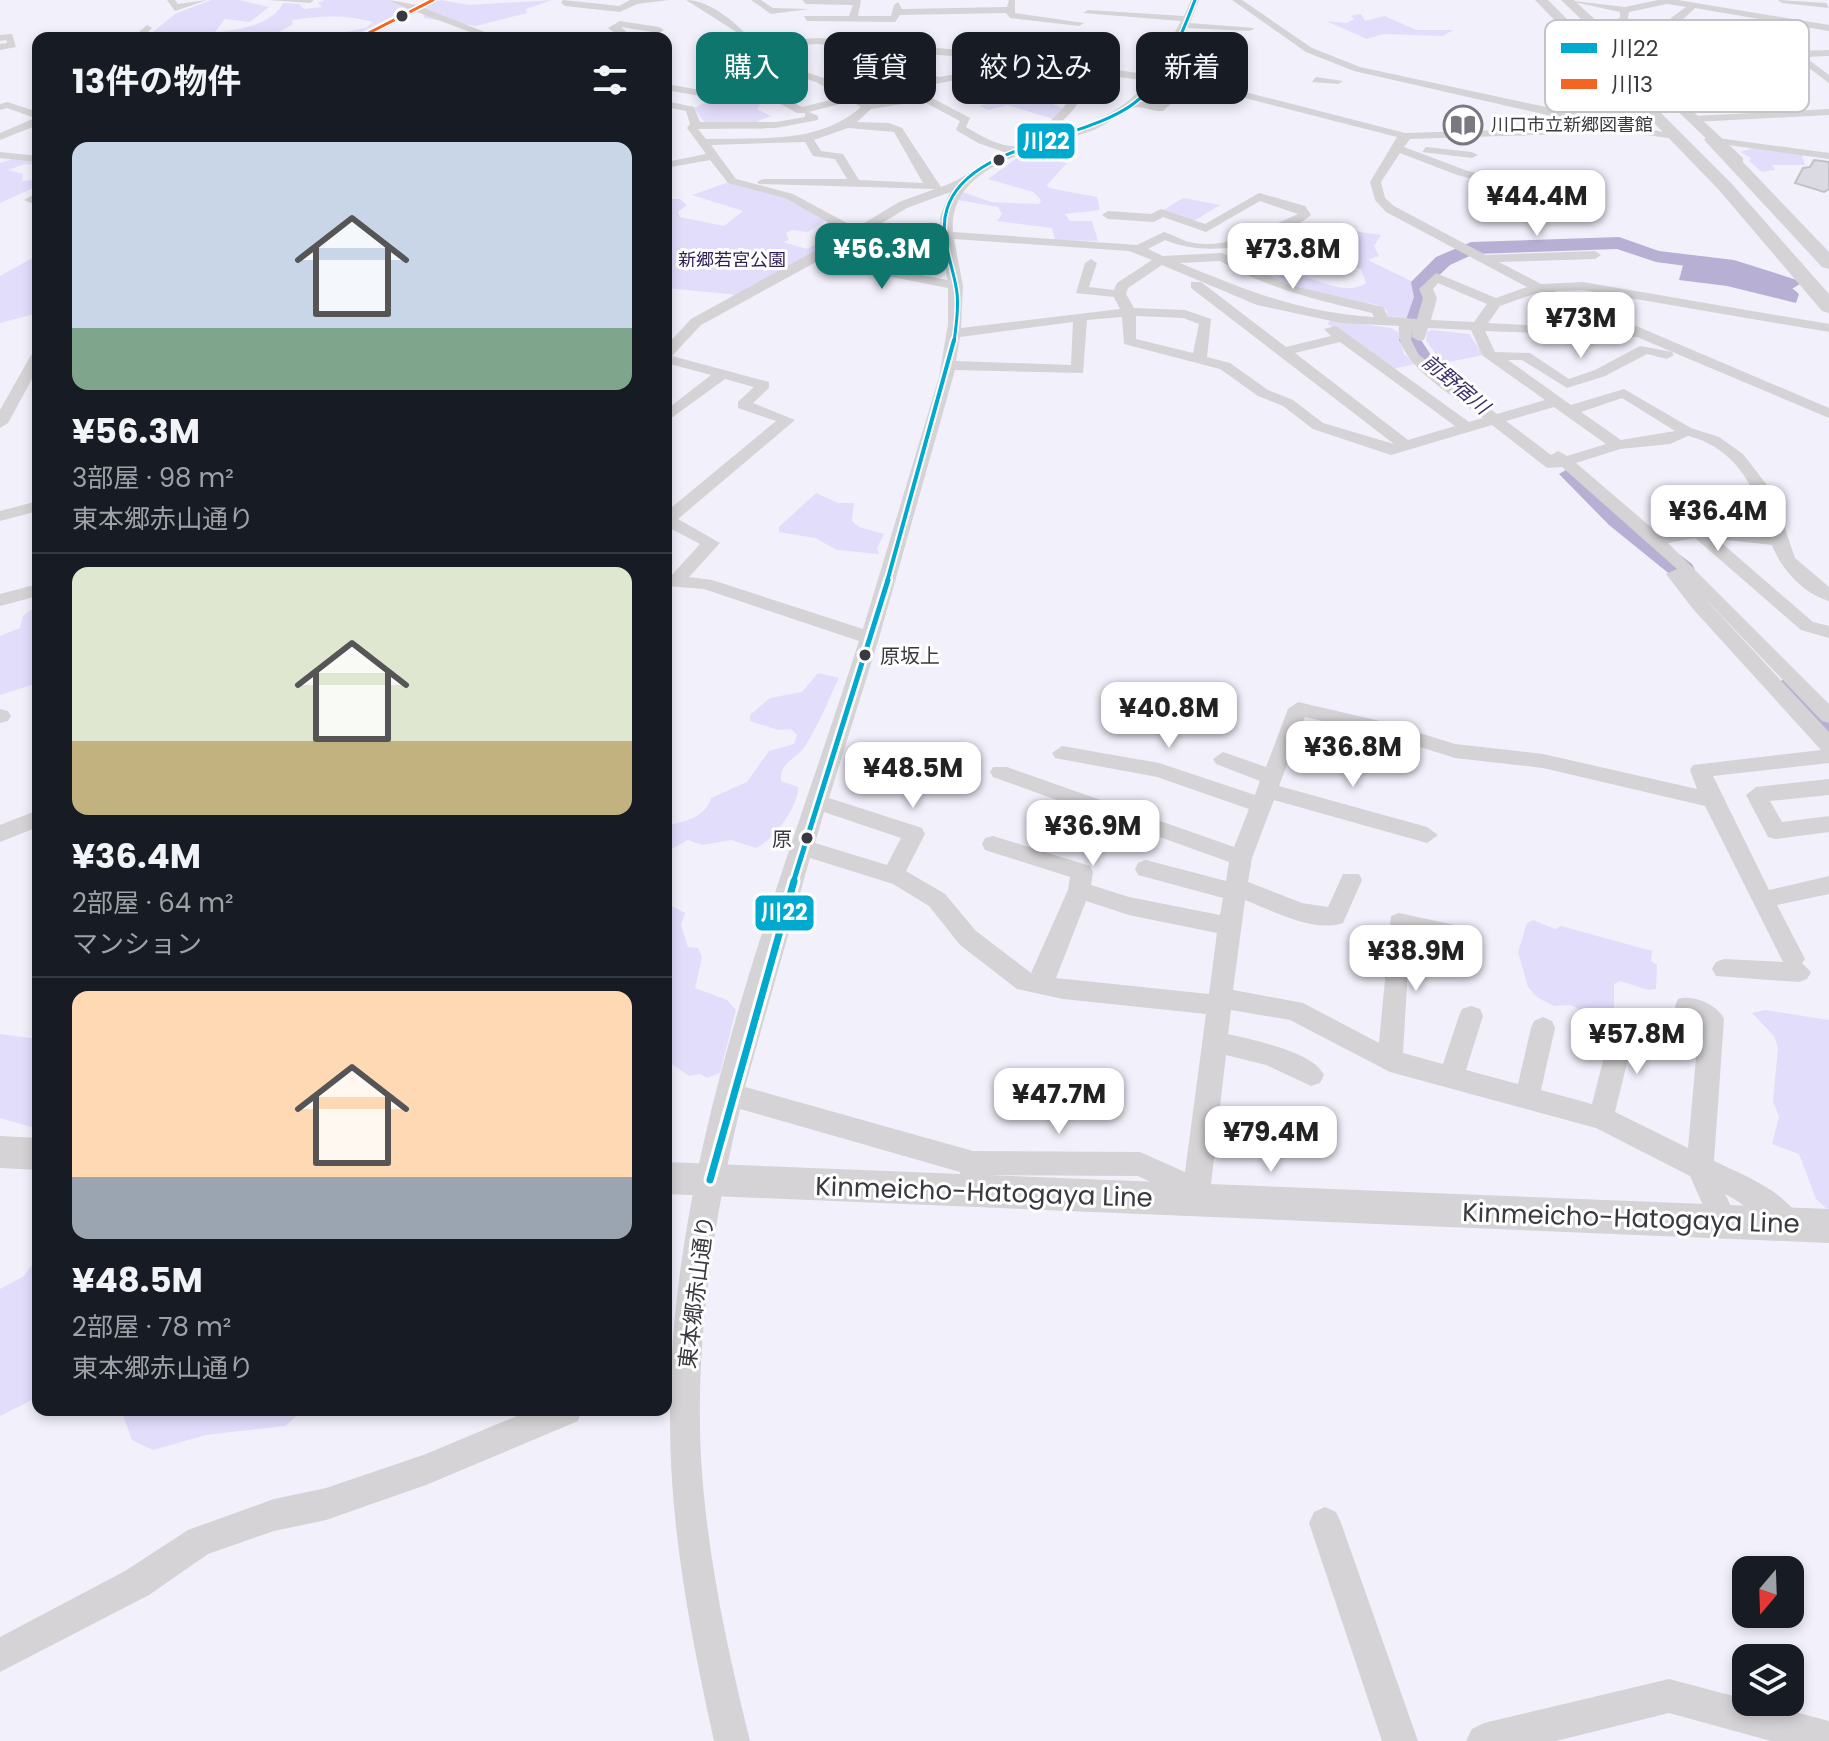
<!DOCTYPE html>
<html lang="ja">
<head>
<meta charset="utf-8">
<style>
	body { margin:0; font-family:Poppins,"Noto Sans JP",sans-serif; background:#20242c; color:#f1f3f6; height:100vh; display:flex; flex-direction:column; font-size:30px; white-space:nowrap }
	* { box-sizing:border-box; margin:0 }
	p { font-size:26px; color:#9ea1a6 }
	.icon { flex:none; width:44px; height:44px; fill:none; stroke:currentColor; stroke-width:2; stroke-linecap:round; stroke-linejoin:round }
	.map { position:relative; flex:1; overflow:hidden }
	.panel { position:absolute; left:32px; top:32px; width:640px; height:1384px; display:flex; flex-direction:column; background:#171b24; border-radius:16px; box-shadow:0 4px 12px #0003 }
	.panel>* { flex:none }
	.top-card { position:absolute; left:696px; top:32px; width:760px; height:72px; display:flex; gap:16px }
	.needle { width:52px; rotate:199deg }
	.tools { position:absolute; left:1732px; top:1556px; display:grid; gap:16px }
	.tools a { display:grid; place-items:center; width:72px; height:72px; border-radius:16px; background:#171b24; box-shadow:0 4px 12px #0003; font-size:40px }
	.price { position:absolute; translate:-50% -68px; padding:0 18px; border-radius:16px; background:#fff; color:#222; font-size:26px; line-height:52px; filter:drop-shadow(0 2px 4px #0008) }
	.price::after { content:''; position:absolute; left:50%; top:48px; width:24px; height:18px; margin-left:-12px; background:inherit; clip-path:polygon(0 0,100% 0,50% 100%) }
	.price.on { background:#0f766e; color:#fff }
	ul { padding:0; list-style:none }
	li { display:grid; align-content:center; gap:16px; height:424px; padding:0 40px }
	li+li { border-top:2px solid #363941 }
	li span { display:grid; place-items:center; height:248px; border-radius:16px; color:#555 }
	li>.icon { margin-inline-start:auto }
	span .icon { width:144px; height:144px; fill:#fffc; stroke-width:1 }
	li b { font-size:34px }
	h2 { display:flex; justify-content:space-between; align-items:center; height:96px; padding:0 40px; font-size:34px }
	.pill { padding:0 28px; border-radius:16px; background:#171b24; box-shadow:0 4px 12px #0003; font-size:28px; line-height:72px }
	.pill.on { background:#0f766e; color:#fff }
	.map>svg:first-child { display:block }
</style>
</head>
<body>
<div class="map">
<svg width="1829" height="1741" viewBox="0 0 1829 1741">
	<rect width="100%" height="100%" fill="#f2f0fb"/>
	<path fill="#e3ddfc" d="M211,0H239L269,7L250,22L225,19L215,32H218C244,29 274,23 283,3L299,4L304,9L322,7L318,3L325,0H388L411,7L349,38H314L366,28L373,22C343,14 322,16 292,20L293,24L272,36L275,38L146,37L172,33L153,32L175,14Z
		M441,0L469,5L552,0L526,9L527,13L476,26L424,18L423,7Z
		M1361,14L1365,21L1385,16L1416,30H1453L1443,36L1383,34L1367,39L1326,21L1346,23L1354,19L1351,16Z
		M1013,87L1066,110L1057,120L1007,105L989,110L979,106L1003,99L995,92Z
		M713,99L756,103L760,105L757,109L771,116L756,122L705,123L694,108Z
		M1754,148L1802,155L1805,165H1772L1775,170L1762,172L1749,161L1751,158L1740,152Z
		M1022,154L1067,163L1047,185L1049,188L1097,197L1100,210L1065,214L1070,221H1092L1098,241L1055,240L1052,228L997,221L1002,214L998,207L958,200L963,192L991,202L1039,204L1041,200L1033,192L988,179Z
		M12,159L38,160V165L25,164L8,170L23,174L22,181L34,180L38,186L0,203V163Z
		M732,181L770,190L828,219L808,232L791,230L786,233L789,240L783,242L807,249L820,242L831,244L738,295L666,288V228L672,225L666,222V199H680L687,205L678,212L680,217L724,226L743,211L692,195Z
		M1183,198L1220,205L1194,221L1162,211Z
		M1319,226L1381,235L1374,246L1379,256L1368,260L1413,282L1420,297L1412,321L1388,320L1387,311L1378,305L1292,288L1262,273C1275,276 1287,275 1299,276C1320,279 1346,297 1366,283L1361,269L1325,261L1287,242Z
		M38,255V313L0,323V276Z
		M1331,320L1391,328L1398,332L1404,354L1416,364L1392,369L1327,323Z
		M1432,330L1469,334L1484,355L1443,363L1426,341L1427,332Z
		M816,493L838,503H854L852,521L859,527L884,534L877,548L879,554L837,550L815,538L779,532V527Z
		M38,605V683L0,695V636L20,628L23,616Z
		M818,673L839,678C828,700 819,725 805,746C797,759 779,762 781,781L798,787C799,806 773,841 756,848L731,840L702,845L688,840L666,852V825C683,823 706,817 711,798L747,782L769,751L794,744L797,735L791,729L778,730L750,721V715L770,698L802,692Z
		M666,903L685,913L681,925L688,947L698,948L702,957L695,988L727,1000L736,1010L720,1073L707,1078L700,1074L689,1076L666,1060V972L673,969L666,949Z
		M1533,920L1555,929L1561,926L1652,951L1651,961L1657,965L1656,989L1648,990L1620,981L1614,984V1010L1585,1012L1570,1005L1554,1006L1538,998L1528,987L1518,952L1527,923Z
		M1765,1010L1829,1020V1211L1816,1199L1799,1154L1772,1144L1779,1117L1773,1101L1778,1048L1774,1036L1752,1013Z
		M0,1034L38,1039V1129L0,1118Z
		M38,1256V1397L0,1416V1289L24,1276Z
		M121,1410H303L285,1426L206,1435L153,1450L132,1440Z"/>
	<path fill="#b7b0d4" d="M1684,262C1714,266 1778,272 1799,294L1796,303L1727,286L1679,280Z"/>
	<g fill="none" stroke-linecap="round" stroke-linejoin="round">
		<path fill="#b7b0d4" fill-rule="evenodd" d="M1619,237L1659,251L1734,260L1797,280L1800,284L1790,290L1731,272L1656,262L1617,249L1474,254L1450,265L1431,283L1434,297L1421,340L1433,358L1430,363H1414L1399,340L1414,297L1411,282L1436,257L1471,242Z
			M1571,467L1580,469L1627,515L1692,564L1695,570L1692,576H1672L1609,525L1559,474Z
			M1793,677L1804,680L1829,709V740L1818,737L1778,687L1782,680Z"/>
	</g>
	<path fill="#dbd9e1" stroke="#c2c0c8" stroke-width="2" d="M1814,160L1829,162V189L1824,192L1795,183L1803,168L1810,167Z"/>
	<g fill="none" stroke-linecap="round" stroke-linejoin="round">
		<path fill="#d5d3d6" fill-rule="evenodd" d="M167,0H175L178,4L207,0L175,11Z
			M269,0H314L310,3Z
			M389,0L416,5L428,2L424,8L500,38H486L417,12L366,38H354L409,9Z
			M563,0L619,6L630,0H669L637,4L620,12L565,6L561,3Z
			M686,0C710,0 739,24 753,43L817,38L1068,59L1089,66L1152,75L1181,21L1083,13L1088,10L1184,16L1191,0H1199L1190,23L1255,28L1250,31L1187,28L1161,76L1214,84L1405,133L1599,127L1354,71L1306,52L1232,0H1242L1312,48L1360,67L1681,136L1676,139L1624,132L1410,139L1404,147L1465,170L1529,188L1523,191L1457,175L1400,153L1381,182L1385,198L1394,206L1486,255L1595,251L1601,255L1595,259L1499,262L1541,284L1583,282L1829,324V332L1583,290L1554,291L1829,408V418L1637,337L1485,331L1495,352L1530,353L1569,379L1595,370L1640,346L1672,352L1674,355L1667,359L1647,354L1605,376L1567,388L1522,360H1508L1571,405L1624,389L1691,428L1719,437L1743,454L1773,493L1795,558L1829,587V601C1804,594 1781,569 1772,545L1717,539L1813,622L1829,626V638L1801,630L1695,538L1668,543L1829,704V723L1822,721L1696,589L1829,732V763L1713,776L1769,890L1829,876V894L1777,905L1805,959L1802,963L1811,972L1807,979L1799,982L1716,976L1712,969L1716,962L1724,959L1783,962L1705,806L1543,768L1455,758L1382,735L1305,717L1279,786L1427,827L1438,835L1427,843L1274,800L1252,858L1248,882L1302,903L1328,907L1343,874H1359L1362,880L1343,923C1313,933 1273,911 1245,900L1233,990L1303,1003L1379,1043L1391,916L1399,913L1459,926L1462,933L1459,940L1451,942L1410,933L1403,1053L1443,1064L1459,1016L1462,1009L1471,1006L1480,1009L1483,1016L1466,1070L1518,1084L1531,1028L1534,1021L1543,1017L1552,1021L1555,1028L1541,1090L1592,1104L1613,1022L1616,1015L1625,1012L1634,1015L1637,1022L1615,1112L1688,1148L1699,1024L1678,1013L1675,1006L1678,999C1693,994 1718,1005 1724,1019L1714,1161C1743,1175 1788,1192 1802,1223L1798,1232L1788,1236C1765,1227 1748,1205 1725,1194L1738,1221L1734,1230L1724,1234L1714,1230L1690,1176L1596,1128L1390,1072L1290,1020L1231,1010L1228,1034C1252,1040 1313,1051 1324,1075L1320,1083L1311,1086L1266,1065L1226,1055L1209,1201L1205,1210L1195,1214L1185,1210L1182,1197L1138,1176L987,1175L983,1200L974,1204L965,1200L960,1172L740,1109C713,1222 695,1342 701,1459C707,1555 727,1648 750,1741H714C690,1632 669,1524 670,1412C671,1150 780,888 859,641L704,589L666,586V576H671L700,544L666,526V512L776,421L738,408V402L754,387L725,379L666,422V410L711,375L666,363V346L691,319L847,233L785,198L728,183L710,160L666,168V162L706,154L687,128L690,124L686,111L666,107V101L694,107L700,122H776L805,117V113H797L775,101L740,103L666,90V84L740,97L777,95L802,107L843,97L816,82L758,63L735,31ZM817,44L847,47L927,79C908,83 892,76 874,86L879,89C894,85 910,81 921,95L870,103L824,78L764,59L757,48ZM873,50L1005,60L986,69L939,77ZM1013,61L1067,65L1082,70C1074,103 1054,119 1028,139L1031,144C1008,152 986,139 966,127L970,118L932,98L925,86L992,73ZM1091,73L1148,81C1121,116 1079,128 1038,142C1063,122 1084,105 1091,73ZM1157,82L1214,90L1397,137L1370,182L1375,200L1386,212L1527,287L1496,298L1436,273L1419,289L1423,298L1417,319L1388,317L1383,307L1289,285L1222,253L1163,256L1148,249L1165,240C1208,259 1274,245 1311,215L1305,206L1259,193L1205,224L1161,209L1151,214L1108,211L1102,215L1108,219L1154,222L1163,217L1206,232L1260,201L1298,214C1267,228 1229,249 1194,243C1184,242 1174,235 1164,232L1137,245L953,232C947,161 1047,149 1096,129C1109,123 1120,113 1133,108C1141,105 1154,112 1163,111L1173,102L1148,94ZM1144,99L1160,103L1141,102ZM851,101L861,107C818,145 760,137 706,139L698,129L776,128L818,120V116L809,112ZM922,101L960,121L956,130L978,143L1007,153C983,163 964,179 941,187L902,128L889,123L857,122L871,109ZM848,128L894,132L923,183L859,180L843,154L821,151L814,140ZM805,142L813,156L835,159L847,179H763L757,182L759,184L935,189L899,202L856,228L793,194L736,179L711,145ZM950,192L940,217L944,255L867,232L907,208ZM858,237L945,263L947,280L826,256ZM954,239L1129,251L1152,260L1117,283L1114,290L1089,287L1097,263L1091,259L1085,263L1076,293L1114,297L1120,309L961,328L963,286ZM1220,261C1268,289 1318,300 1372,313L1374,317C1302,313 1245,290 1180,263ZM816,262L948,288V324L939,377L863,629L712,580L689,577L720,543L678,519L795,420L753,403L769,388V382L672,356L701,325ZM1162,265L1257,305L1341,323L1399,326C1394,364 1456,397 1483,418L1469,422L1336,326L1324,329L1331,336L1286,347L1201,282H1191V288L1394,444L1323,423L1293,400L1268,390L1230,363L1207,357L1211,319L1185,310L1134,308L1126,294L1128,288ZM1438,283L1487,304L1474,322L1431,320L1437,298L1433,289ZM1537,293L1621,330L1488,323L1500,306ZM1136,316L1183,318L1199,324L1193,353L1136,339ZM1122,317L1124,344L1220,369L1258,396L1283,406L1313,429L1391,455L1492,425L1547,468L1562,467L1677,569L1666,574L1693,609L1821,750L1693,765L1690,770L1697,789L1543,754L1455,744L1384,722L1298,702L1288,709L1266,767L1223,752L1213,759L1216,764L1260,781L1255,795L1159,763L1062,746L1052,753L1055,758L1157,777L1249,809L1234,847L1007,767H993L990,772L993,777L1229,862L1226,881L1146,860L1138,863L1135,869L1138,875L1223,898L1220,915L1129,897L1091,885L1093,872L1090,866L993,836L985,838L982,844L985,850L1070,877L1068,890L1031,973L976,931L945,894L906,871L925,834L922,828L829,798L879,638L955,370L1083,373L1087,320ZM1073,322L1071,365L956,361L960,337ZM1413,327L1412,337L1419,341L1424,340L1428,328L1471,330L1483,356L1545,400L1497,414L1419,355L1411,340ZM1340,342L1455,426L1408,440L1295,353ZM1622,398L1675,431L1621,440L1581,412ZM1554,407L1606,444L1567,456L1558,451L1551,455L1506,421ZM1688,436C1737,448 1757,490 1769,535L1699,527L1659,534L1576,463L1620,449L1670,444ZM824,812L901,838L887,865L815,843ZM810,858L893,884L929,906L960,945L1017,989L1063,999L1206,1014L1185,1172L1140,1152L973,1151L745,1087ZM1086,901L1129,915L1217,933L1209,994L1056,978Z
			M751,0H761L773,8L809,9L771,14Z
			M802,0H861L858,16H891L894,5L898,2L902,9L1007,7L1009,0H1015V13L1084,23L1079,26L1010,18L1006,13L900,15L895,22L807,21L804,16H849L853,5L806,4Z
			M1565,0L1625,7L1658,0H1678L1829,25V31L1769,21L1770,30L1798,51L1829,50V56L1805,57L1829,75V83L1794,57L1754,60L1773,70H1792L1809,86V90L1748,85L1734,70L1723,66L1693,79L1682,89H1656V85L1675,84L1696,69L1677,63L1696,34L1667,27L1671,18L1686,7L1667,4L1629,12L1627,22L1616,25L1673,36L1666,45L1661,42L1663,40L1606,28L1595,30V26L1620,18V12ZM1695,8L1759,19L1763,33L1787,52L1745,56L1715,34L1677,25ZM1704,36L1725,47L1736,58L1706,65L1688,61ZM1734,64C1752,62 1766,76 1786,75L1795,84L1755,80Z
			M1778,0L1826,3L1829,8L1782,3Z
			M620,21L659,27L664,30L659,33L621,27L633,38H622L608,28Z
			M147,25L152,28L142,38H132Z
			M12,34L16,47L0,50V44L7,43L6,40L0,41V35Z
			M1316,77L1343,81L1338,84L1312,82Z
			M7,102L38,112V125L0,140V133L35,118L7,108L0,110V104Z
			M1829,109V115L1694,122L1689,119L1694,116Z
			M1718,138L1829,153V159L1714,143Z
			M1426,147L1472,152L1478,155L1472,158L1422,152Z
			M0,152L38,156V162L0,158Z
			M38,192V206L24,200Z
			M38,351V368L8,423L0,428V410L31,355Z
			M38,501V511L0,521V511Z
			M38,584V596L0,606V594Z
			M0,709L8,711L11,716L8,721L0,723Z
			M1829,779V795L1770,801L1782,822L1829,816V832L1776,839L1768,837L1746,795L1756,787Z
			M38,810V827L0,842V825Z
			M531,1410H582L578,1421L426,1485L326,1520L274,1531L208,1554L149,1595L0,1672V1637L125,1571L188,1530L274,1499L326,1488L426,1454Z
			M1325,1507L1336,1512L1341,1523L1418,1741H1382L1309,1523L1314,1512Z
			M1669,1679L1829,1721V1741H1771L1669,1713L1556,1741H1466L1472,1729L1484,1723Z"/>
		<path fill="#d5d3d6" fill-rule="evenodd" d="M1561,0H1574L1743,158V164H1733Z
			M0,1136L38,1138V1170L0,1168Z
			M666,1162L1829,1209V1243L666,1194Z"/>
		<path fill="#d5d3d6" fill-rule="evenodd" d="M1535,0H1548L1731,183L1829,294V313L1822,311L1719,190Z
			M1712,134L1718,136L1829,252V269L1822,267L1706,142L1704,139Z"/>
		<g stroke="#fff" stroke-width="6">
			<path id="bus-1-far3" d="M954,342C956,326 959,310 957,293C954,266 938,237 947,209C967,144 1084,141 1133,104C1165,80 1181,36 1195,0"/>
		</g>
		<g stroke="#fff" stroke-width="8">
			<path id="bus-1-far2" d="M887,582L954,340"/>
		</g>
		<g stroke="#fff" stroke-width="10">
			<path id="bus-1-far1" d="M793,883L888,580"/>
		</g>
		<g stroke="#fff" stroke-width="13">
			<path id="bus-1" d="M710,1180L794,881"/>
		</g>
		<g stroke="#fff" stroke-width="6">
			<path id="bus-2" d="M359,38L433,0"/>
		</g>
		<use href="#bus-1-far3" stroke="#00a9ce" stroke-width="3"/>
		<use href="#bus-1-far2" stroke="#00a9ce" stroke-width="4"/>
		<use href="#bus-1-far1" stroke="#00a9ce" stroke-width="5"/>
		<use href="#bus-1" stroke="#00a9ce" stroke-width="7"/>
		<use href="#bus-2" stroke="#f26522" stroke-width="3"/>
	</g>
	<defs>
		<g id="library-ring" transform="scale(2)"><circle r="9.5" fill="#fff" stroke="#7a7881" stroke-width="1.5"/><path d="M-6-4Q-3-5.5-.7-3.5V5Q-3 3-6 4ZM6-4Q3-5.5 .7-3.5V5Q3 3 6 4Z" fill="#7a7881"/></g>
	</defs>
	<g fill-rule="evenodd">
		<use href="#library-ring" x="1463" y="125"/>
	</g>
	<g fill="#3a3840" stroke="#fff" stroke-width="3">
		<circle cx="402" cy="16" r="7"/>
		<circle cx="999" cy="160" r="7"/>
		<circle cx="865" cy="655" r="7"/>
		<circle cx="807" cy="838" r="7"/>
	</g>
	<g text-anchor="middle" stroke-width="6" stroke-linejoin="round" paint-order="stroke">
		<g font-size="18" fill="#3a3840" stroke="#fff" text-anchor="start">
			<text x="1491" y="131">川口市立新郷図書館</text>
		</g>
		<g font-size="18" fill="#2f1d55" stroke="#fff">
			<text x="732" y="266">新郷若宮公園</text>
		</g>
		<g font-size="20" font-style="italic" fill="#3f3069" stroke="#fff">
			<text transform="translate(1456 384) rotate(40)" y="7">前野宿川</text>
		</g>
		<g font-size="20" fill="#3a3840" stroke="#fff" text-anchor="start">
			<text x="880" y="663">原坂上</text>
			<text x="792" y="846" text-anchor="end">原</text>
		</g>
		<g font-size="22" fill="#3a3840" stroke="#fff">
			<text transform="translate(696 1292) rotate(-83)" y="8">東本郷赤山通り</text>
		</g>
		<g font-size="26" fill="#3a3840" stroke="#fff">
			<text transform="translate(984 1192) rotate(2)" y="9">Kinmeicho-Hatogaya Line</text>
			<text transform="translate(1631 1218) rotate(2)" y="9">Kinmeicho-Hatogaya Line</text>
		</g>
	</g>
	<rect x="1545" y="20" width="264" height="92" rx="12" fill="#fff" stroke="#c4c3c6" stroke-width="2"/>
	<rect x="1561" y="43" width="36" height="10" fill="#00a9ce"/>
	<rect x="1561" y="79" width="36" height="10" fill="#f26522"/>
	<g font-size="22" fill="#3a3840">
		<text x="1611" y="56">川22</text>
		<text x="1611" y="92">川13</text>
	</g>
	<g stroke="#fff" stroke-width="3">
		<rect x="1016" y="122" width="60" height="38" rx="8" fill="#00a9ce"/>
		<rect x="754" y="894" width="61" height="38" rx="8" fill="#00a9ce"/>
	</g>
	<g font-size="22" text-anchor="middle" font-weight="bold" fill="#fff">
		<text x="1046" y="149">川22</text>
		<text x="784" y="920">川22</text>
	</g>
</svg>
<div class="tools">
<a><svg class="needle" viewBox="-14 -14 28 28"><path d="M0-13l5 13h-10z" fill="#e53935"/><path d="M0 13l5-13h-10z" fill="#9ea1a6"/></svg></a>
<a><svg class="icon" aria-label="layers" viewBox="0 0 24 24"><path d="M12 4l9 5-9 5-9-5zM3 14l9 5 9-5"/></svg></a>
</div>
<b class="price" style="left:1537px;top:238px">¥44.4M</b>
<b class="price on" style="left:882px;top:291px">¥56.3M</b>
<b class="price" style="left:1293px;top:291px">¥73.8M</b>
<b class="price" style="left:1581px;top:360px">¥73M</b>
<b class="price" style="left:1718px;top:553px">¥36.4M</b>
<b class="price" style="left:1169px;top:750px">¥40.8M</b>
<b class="price" style="left:1353px;top:789px">¥36.8M</b>
<b class="price" style="left:913px;top:810px">¥48.5M</b>
<b class="price" style="left:1093px;top:868px">¥36.9M</b>
<b class="price" style="left:1416px;top:993px">¥38.9M</b>
<b class="price" style="left:1637px;top:1076px">¥57.8M</b>
<b class="price" style="left:1059px;top:1136px">¥47.7M</b>
<b class="price" style="left:1271px;top:1174px">¥79.4M</b>
<div class="top-card">
<a class="pill on">購入</a>
<a class="pill">賃貸</a>
<a class="pill">絞り込み</a>
<a class="pill">新着</a>
</div>
<section class="panel">
<h2>13件の物件<svg class="icon" aria-label="filters" viewBox="0 0 24 24"><path d="M4 7h16M4 17h16"/><circle cx="9" cy="7" r="2"/><circle cx="15" cy="17" r="2"/></svg></h2>
<ul>
<li><span style="background:linear-gradient(#c9d6e8 75%,#7fa58c 0)"><svg class="icon" aria-label="home" viewBox="0 0 24 24"><path d="M3 11l9-7 9 7M6 9v11h12V9"/></svg></span><div><b>¥56.3M</b><p>3部屋 · 98 m²</p><p>東本郷赤山通り</p></div></li>
<li><span style="background:linear-gradient(#dfe7d0 70%,#c2b280 0)"><svg class="icon" aria-label="home" viewBox="0 0 24 24"><path d="M3 11l9-7 9 7M6 9v11h12V9"/></svg></span><div><b>¥36.4M</b><p>2部屋 · 64 m²</p><p>マンション</p></div></li>
<li><span style="background:linear-gradient(#ffd9b3 75%,#9aa5b1 0)"><svg class="icon" aria-label="home" viewBox="0 0 24 24"><path d="M3 11l9-7 9 7M6 9v11h12V9"/></svg></span><div><b>¥48.5M</b><p>2部屋 · 78 m²</p><p>東本郷赤山通り</p></div></li>
</ul>
</section>
</div>
</body>
</html>
